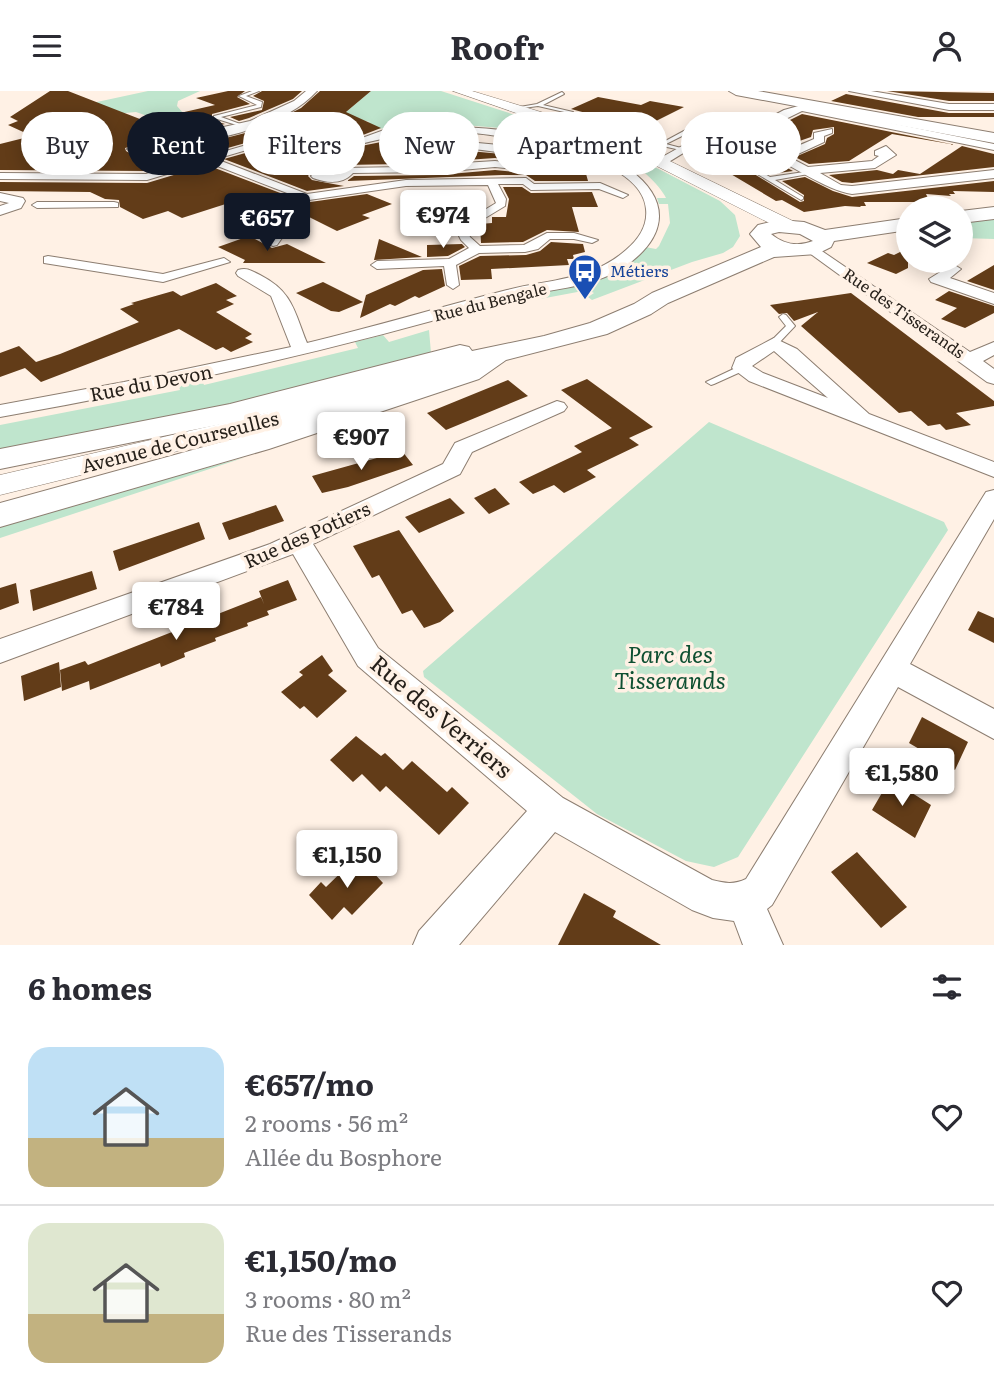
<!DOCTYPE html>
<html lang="en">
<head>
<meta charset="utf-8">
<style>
	body { margin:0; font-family:Literata,serif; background:#f2f2f3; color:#2b2b33; height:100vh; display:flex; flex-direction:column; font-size:26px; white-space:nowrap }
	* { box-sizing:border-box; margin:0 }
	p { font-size:23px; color:#7c7c81 }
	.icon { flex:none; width:38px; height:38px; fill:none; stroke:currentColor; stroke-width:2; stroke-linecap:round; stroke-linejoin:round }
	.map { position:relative; height:854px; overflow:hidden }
	.sheet { display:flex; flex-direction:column; background:#fff; flex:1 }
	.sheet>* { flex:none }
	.banner { position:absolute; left:21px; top:21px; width:952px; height:63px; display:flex; gap:14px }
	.buttons { position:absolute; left:896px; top:105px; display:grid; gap:14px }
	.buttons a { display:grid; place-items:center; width:77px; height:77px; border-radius:50%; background:#fff; box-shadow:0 4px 18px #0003; font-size:35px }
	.price { position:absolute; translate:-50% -60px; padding:0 16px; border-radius:7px; background:#fff; color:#222; font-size:23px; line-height:46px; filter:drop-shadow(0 2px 4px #0008) }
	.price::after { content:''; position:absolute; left:50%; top:42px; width:21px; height:16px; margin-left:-10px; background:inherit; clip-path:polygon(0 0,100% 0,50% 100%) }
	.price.on { background:#111827; color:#fff }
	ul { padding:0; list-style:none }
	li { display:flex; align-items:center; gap:21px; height:175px; padding:0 28px }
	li+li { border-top:2px solid #e1e1e2 }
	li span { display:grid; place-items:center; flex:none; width:196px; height:140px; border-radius:21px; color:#555 }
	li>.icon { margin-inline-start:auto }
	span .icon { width:84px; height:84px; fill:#fffc; stroke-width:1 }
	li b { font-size:30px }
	h2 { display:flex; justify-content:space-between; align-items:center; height:84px; padding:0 28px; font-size:30px }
	.pill { padding:0 24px; border-radius:32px; background:#fff; box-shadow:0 4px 18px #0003; font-size:24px; line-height:63px }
	.pill.on { background:#111827; color:#fff }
	header { display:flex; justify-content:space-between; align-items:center; height:91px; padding:0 28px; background:#fff; font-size:32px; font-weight:700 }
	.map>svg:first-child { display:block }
</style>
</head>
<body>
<header><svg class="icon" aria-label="menu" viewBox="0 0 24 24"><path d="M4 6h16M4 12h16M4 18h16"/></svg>Roofr<svg class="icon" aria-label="person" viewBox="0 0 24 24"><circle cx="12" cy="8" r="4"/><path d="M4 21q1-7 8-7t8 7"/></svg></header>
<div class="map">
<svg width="994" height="854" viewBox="0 0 994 854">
	<rect width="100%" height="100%" fill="#fff1e5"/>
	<path fill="#bfe5cd" d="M148,0H200L178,10L177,15L183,22L156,28L136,21L94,25L55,20Z
		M371,0H441L549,35L536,40L451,33L374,38L365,32L371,31L340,26Z
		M606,56L616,62L651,74L720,110L735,124L740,145L733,156L723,162L692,171L592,209L588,206L594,202L588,199L508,214L503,211C558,193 602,199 645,156L656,158L659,155L670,132L668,113H659L657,107H666C661,95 633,68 618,66C608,65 600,63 590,59Z
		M450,102L465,107L469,112L468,116L431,135L404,127C411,112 433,103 450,102Z
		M994,126V148L961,147V130Z
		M429,239L431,262L229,313L157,327L156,332L0,361V334L180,299L178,292L201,287L204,294L358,257L355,251L383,244L389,251Z
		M709,331L944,431L948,439L738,766L714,776L686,770L597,723L424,586L423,580Z
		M246,366L0,447V433Z"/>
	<path fill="#623c18" d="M50,0H68L145,30L215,14L196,7L228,0H245L237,6L250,13L212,23V29L225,33L125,57L126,60L133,64L206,52L257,39L301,17L320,0H371L346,21L381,37L350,49L349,52L356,56L401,47L423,48L438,45V48L463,49L427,53L404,73L342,74L306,71L335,62L336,58L331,53L306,60L289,56L284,59L292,65L288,76L311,81L308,85L312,89L344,95L307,100L224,68L347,33L348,28L344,24L146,80L0,79V53L32,45L8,34L18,30L10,26Z
		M262,0H302L293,8L249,27L239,30L230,26L262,19L264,10L253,5Z
		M887,0L994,2V10H949Z
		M846,3L949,22H994V26H918L831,10Z
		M598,6L641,14L650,10L684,16L646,35L633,38L593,30L598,28L581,24L586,22L571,18Z
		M802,23L956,54L892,43L849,70L809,73L795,66L825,53L827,47L834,43V36L813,39L811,46L785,55L754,47Z
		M721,51L758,61L793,80L771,83L754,76L751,81L800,111L804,110V104L782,90L805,86L833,100L852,106L994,90V101L953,100L955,103H949L951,105L926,103L929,109L922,108L923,111H864L866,115H860L861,116L845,115L804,121L782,109L776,110L697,63Z
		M962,55L994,63V76L852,92L842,91L829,84L877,79L893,83L898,79L920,83Z
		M458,59L512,64L526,62L534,66L522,70L495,67L423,72L434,62Z
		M554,70L585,79L588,90H535L526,84H502L347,90L354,85L439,84L495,79L523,82Z
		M207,74L296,108L289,117L257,103L182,127L168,120L143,128L120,116L119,109L105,108L90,101L0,100V91L147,92Z
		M503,96H522L531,102L592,101L598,116H572L579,141L547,139L523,151L481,152L480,133L492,132V126H506L509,108Z
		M367,103L392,113L362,124L370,127L337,140L303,123L310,111Z
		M249,145L272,157L287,153L326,172H243L245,169L218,156Z
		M379,148L422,166L374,169Z
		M551,151L583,153L585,161L573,164L574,168H567L569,174L491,178L492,188L461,189L459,175L480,165L526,164L540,160Z
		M462,153L465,156L448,165L427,166V154Z
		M908,157V177L896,183L867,172L888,162L894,164Z
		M994,174V199L967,190Z
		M442,178L445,195L419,207L415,205L395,215L390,213L360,227L366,204L423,179Z
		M323,191L363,211L339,221L331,220L296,202Z
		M216,192L237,205L226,209L234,213L216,221L252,243L245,247L253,251L231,261L223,256L216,259L179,238L41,291L25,277L0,286V262L19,255L36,271L60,263L139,231L120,218L134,213L131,212L173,200L181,205Z
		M949,200L994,215V222L965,237L941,228L957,217L935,209Z
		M851,202L994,310V315L956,322L971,334L946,339L940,333L928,335L911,320L899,322L801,235L818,221L794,230L787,222L779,223L770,214Z
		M587,288L653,336L629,347L639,354L587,379L596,386L564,402L554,394L533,403L519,391L582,361L574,355L612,337L561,299Z
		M508,289L528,305L446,339L427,322Z
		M402,360L413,374L348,396L322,402L312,385Z
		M495,397L510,413L489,423L474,407Z
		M450,407L465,422L419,442L405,426Z
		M276,414L284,430L229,449L222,432Z
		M199,431L205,448L119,480L113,460Z
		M399,439L454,520L440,531L424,537L412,519L402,523L379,484L372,487L353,455Z
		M92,480L97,498L33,520L30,499Z
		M288,489L297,509L267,520L269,524L247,532L248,535L215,547L216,550L184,562L185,566L161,576L160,572L90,599L89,590L62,600L60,579L85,570L88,574L261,506L264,513L259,500Z
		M16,492L19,512L0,519V497Z
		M978,520L994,527V552L968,539Z
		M322,564L333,580L328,584L347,600L317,627L304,615L300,618L281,601L303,584L299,581Z
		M59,571L61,596L24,610L21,585Z
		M922,626L968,651L955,679L909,652Z
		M356,645L381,665L385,662L403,679L412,670L447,701L452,696L469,712L439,744L386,695L380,701L362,683L353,691L330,669Z
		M890,688L931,714L915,747L872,719Z
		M857,761L907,816L881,837L831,781Z
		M358,765L383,792L352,824L344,816L332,829L309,804L321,791L326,796Z
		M584,802L616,820L613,826L661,854H558Z"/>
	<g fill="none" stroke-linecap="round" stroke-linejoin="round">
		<g stroke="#8d7e71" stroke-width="2">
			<path id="service" d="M252,0H259L246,5L262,11L261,16L221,26L243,34V36L214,27V25L257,14L239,5Z
				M562,1L564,3L543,14L573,21V23L538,15L516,18L514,17L537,13Z
				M695,34L745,44L748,46L745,48L696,38L666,53L685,58V60L658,54Z
				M332,56L334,59L304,67L287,60L290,58L304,63Z
				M754,79H758L770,86L811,80L814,82L775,89L803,106V108L801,109L754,81Z
				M783,223L786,224L795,235L777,254H771V250L786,235L779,226Z
				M742,274L745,275V279L714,293L711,294L706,291Z"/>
		</g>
		<g stroke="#8d7e71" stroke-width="2">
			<path id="pedestrian" d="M343,26L346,30L216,68L307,103L406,89L526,87L534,93L600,92L628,104L623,107L599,98L531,99L523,93H498L506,108L505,115L467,138L470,146L480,155L524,154L547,142H574L598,149L592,152L574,148H550L538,158L525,161L479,162L456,174L459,194L453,198L447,194L444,175L377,178L371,174L377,170L449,168L469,157L461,149L455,137L496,112L488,94L406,95L309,109L277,154L273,155L267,152L300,107L207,71L147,89L0,88V82L146,83Z
				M467,51L520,56L529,53L533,56C510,72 462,48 433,60C427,63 421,71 416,75L495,70L522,73L558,61L563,64L523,79L495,76L439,81L353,82C342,94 327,92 313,87L311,85L317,79L290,75L294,66L304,62L309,65L300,73L342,77L405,76L427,56ZM327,80L341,83L323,84Z
				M114,111L118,112V116L37,117L32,114L37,111Z
				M48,165L163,183L224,167L230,171L163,191L44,172V166Z"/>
		</g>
		<g stroke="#8d7e71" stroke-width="2">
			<path id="minor" d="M306,0H317C277,44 189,53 133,61L127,58L250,30L294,10Z
				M849,0H871L949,13H994V19H949Z
				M802,14L994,53V59L802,20L747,47C783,58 776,65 814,48V42L832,38V42L824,45V51L798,63L787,65L808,76L872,70L879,65L875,64V60L886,55L896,64L875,77L820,82L841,94L852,95L994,79V87L852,103C807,96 749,35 704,51C691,56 678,66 665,73L655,70L700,45L737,44L784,19Z
				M420,35C482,35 577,41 629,78C674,111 666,149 621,178C587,199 548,197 510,208C342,257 172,296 0,326V314L124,291L291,256L271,205L238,185L236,182L238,179C247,176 252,180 260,184C293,201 294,220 307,252C374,236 440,216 507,199C549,188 591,190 626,159C638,149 648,135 646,118C642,63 505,44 461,41C424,39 392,45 357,54L351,51L384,39Z
				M0,102L23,107L25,110L21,117L0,124V115L9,112L0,110Z
				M813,154L970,261L994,251V264L983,270L994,278V293L987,291L808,161L806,158L808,155Z
				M953,173L961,178L950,187L994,202V213L931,191L929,188Z
				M774,247L797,258L869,323L994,371V386L749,290L732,277L736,267ZM774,260L828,307L763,282L752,275Z
				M557,310L564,312L567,316L564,320L472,361L460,383L313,453L378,557L563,707L712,789C724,792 734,794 746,788L986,401L994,399V428L910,573L994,618V648L898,596L772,814L767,818L783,854H743L734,830L713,827L692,819L555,741L459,854H413L419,840L527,720L358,575L293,463L0,572V548L270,453L443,373L455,352Z"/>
		</g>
		<g stroke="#8d7e71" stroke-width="1">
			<path id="tertiary" d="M453,0H472L577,32L641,56L795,131L798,135L795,139H783L631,62Z
				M480,259L489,261L492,266L489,271L275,336L0,404V384L258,324Z"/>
		</g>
		<g stroke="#8d7e71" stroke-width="2">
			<path id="secondary" d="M729,0H758L994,42V52L736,4Z
				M994,116V128L961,132V120Z
				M908,127V139L834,150L831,156L817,163L774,166L668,212L651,223L607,243L506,269L479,288L269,358L0,436V412L247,344L459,276L469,270L232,331L0,378V358L230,313L460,254L469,256L472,260L544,245L590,232L634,213L652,202L761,156L750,143L758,134L779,129L804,131L825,139ZM779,141L800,143L813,150C798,156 783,153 771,143Z"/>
		</g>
		<use href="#service" fill="#fff" fill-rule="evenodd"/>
		<use href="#pedestrian" fill="#fff" fill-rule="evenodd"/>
		<use href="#minor" fill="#fff" fill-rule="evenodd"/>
		<use href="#tertiary" fill="#fff" fill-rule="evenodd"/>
		<use href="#secondary" fill="#fff" fill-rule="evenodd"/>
	</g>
	<defs>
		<g id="bus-pin" transform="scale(1.75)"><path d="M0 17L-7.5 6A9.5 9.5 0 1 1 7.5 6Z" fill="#1a4fb4" stroke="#fff1e5"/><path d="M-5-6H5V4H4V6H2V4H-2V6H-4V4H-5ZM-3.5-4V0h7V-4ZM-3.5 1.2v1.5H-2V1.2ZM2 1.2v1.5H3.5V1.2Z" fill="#fff"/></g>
	</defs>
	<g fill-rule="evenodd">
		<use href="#bus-pin" x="585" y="180"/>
	</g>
	<g text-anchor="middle" stroke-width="7" stroke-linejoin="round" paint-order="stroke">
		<g font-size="16" fill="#164399" stroke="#fff1e5" text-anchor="start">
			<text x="610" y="186">Métiers</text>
		</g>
		<g font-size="16" fill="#251f19" stroke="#fff1e5">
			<text transform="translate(490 211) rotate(-14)" y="6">Rue du Bengale</text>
			<text transform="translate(904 222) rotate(35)" y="6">Rue des Tisserands</text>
		</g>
		<g font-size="19" fill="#251f19" stroke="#fff1e5">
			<text transform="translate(151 292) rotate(-11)" y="7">Rue du Devon</text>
			<text transform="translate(180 351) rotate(-14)" y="7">Avenue de Courseulles</text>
			<text transform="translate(307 444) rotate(-24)" y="7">Rue des Potiers</text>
		</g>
		<g font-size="23" font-style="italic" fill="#0e4f31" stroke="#fff1e5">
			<text x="670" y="572">Parc des<tspan x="670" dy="26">Tisserands</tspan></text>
		</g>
		<g font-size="23" fill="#251f19" stroke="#fff1e5">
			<text transform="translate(441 626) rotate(40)" y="8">Rue des Verriers</text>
		</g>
	</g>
</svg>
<div class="buttons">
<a><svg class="icon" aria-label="layers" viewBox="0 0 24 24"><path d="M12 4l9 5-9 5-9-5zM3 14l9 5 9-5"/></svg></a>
</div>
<b class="price" style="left:443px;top:159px">€974</b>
<b class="price on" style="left:267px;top:162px">€657</b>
<b class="price" style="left:361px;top:381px">€907</b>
<b class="price" style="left:176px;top:551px">€784</b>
<b class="price" style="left:902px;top:717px">€1,580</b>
<b class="price" style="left:347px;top:799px">€1,150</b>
<div class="banner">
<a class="pill">Buy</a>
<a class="pill on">Rent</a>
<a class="pill">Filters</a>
<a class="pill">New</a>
<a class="pill">Apartment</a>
<a class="pill">House</a>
</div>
</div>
<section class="sheet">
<h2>6 homes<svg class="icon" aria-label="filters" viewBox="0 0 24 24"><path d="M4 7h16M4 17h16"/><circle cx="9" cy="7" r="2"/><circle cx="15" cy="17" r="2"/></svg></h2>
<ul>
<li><span style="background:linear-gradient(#bfe0f5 65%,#c2b280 0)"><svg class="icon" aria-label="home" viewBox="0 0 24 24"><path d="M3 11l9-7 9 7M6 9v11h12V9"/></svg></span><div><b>€657/mo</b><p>2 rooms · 56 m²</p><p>Allée du Bosphore</p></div><svg class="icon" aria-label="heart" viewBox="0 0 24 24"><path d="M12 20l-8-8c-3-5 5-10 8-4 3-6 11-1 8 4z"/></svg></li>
<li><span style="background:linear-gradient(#dfe7d0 65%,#c2b280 0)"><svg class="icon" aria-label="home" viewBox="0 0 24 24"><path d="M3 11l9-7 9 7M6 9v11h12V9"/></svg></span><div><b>€1,150/mo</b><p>3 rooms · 80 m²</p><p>Rue des Tisserands</p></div><svg class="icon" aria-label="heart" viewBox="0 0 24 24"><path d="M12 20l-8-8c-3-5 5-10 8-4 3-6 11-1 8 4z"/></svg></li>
</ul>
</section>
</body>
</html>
